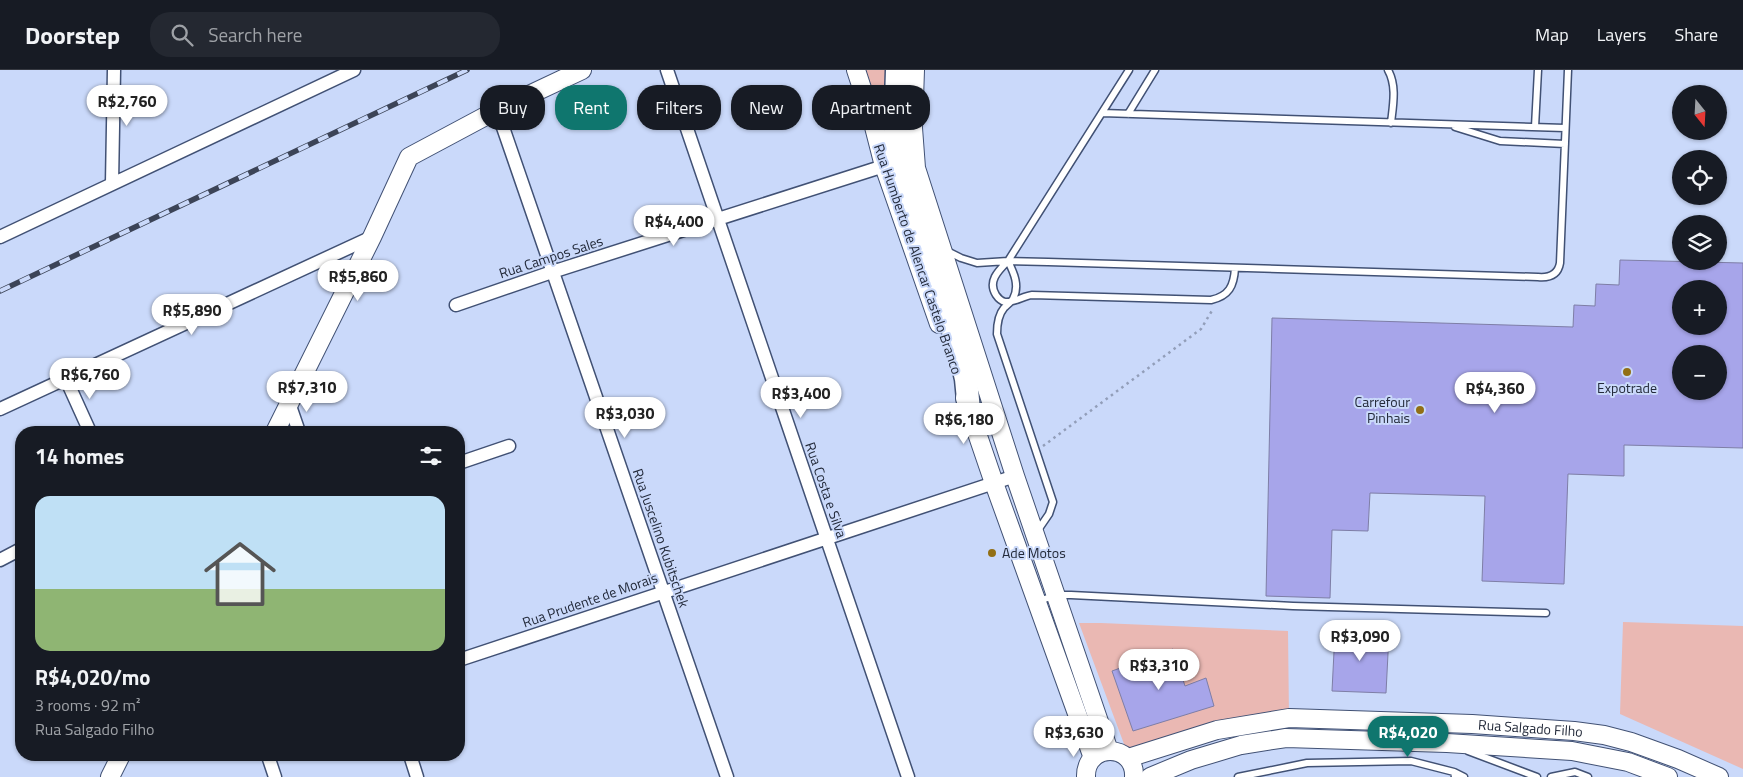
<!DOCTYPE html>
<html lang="en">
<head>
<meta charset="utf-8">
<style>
	body { margin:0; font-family:"Titillium Web",sans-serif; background:#242831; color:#f1f3f6; height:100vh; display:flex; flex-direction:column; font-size:19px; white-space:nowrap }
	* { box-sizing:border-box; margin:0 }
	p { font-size:16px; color:#9ea1a6 }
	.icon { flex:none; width:28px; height:28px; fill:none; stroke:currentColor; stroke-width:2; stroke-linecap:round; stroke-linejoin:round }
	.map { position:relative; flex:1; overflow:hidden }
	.panel { position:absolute; left:15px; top:356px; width:450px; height:335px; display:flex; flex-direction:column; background:#171b24; border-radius:20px; box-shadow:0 1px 4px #0004 }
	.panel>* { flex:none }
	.guide { position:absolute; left:480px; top:15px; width:475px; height:45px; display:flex; gap:10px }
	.needle { width:32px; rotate:162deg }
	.controls { position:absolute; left:1672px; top:15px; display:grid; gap:10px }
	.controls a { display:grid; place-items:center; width:55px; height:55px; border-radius:50%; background:#171b24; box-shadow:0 1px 4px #0004; font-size:25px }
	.price { position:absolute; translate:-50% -42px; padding:0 11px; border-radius:18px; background:#fff; color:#222; font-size:16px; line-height:32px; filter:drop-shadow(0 1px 2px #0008) }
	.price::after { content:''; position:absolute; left:50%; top:30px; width:15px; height:11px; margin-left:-8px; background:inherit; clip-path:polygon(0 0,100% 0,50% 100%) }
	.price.current { background:#0f766e; color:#fff }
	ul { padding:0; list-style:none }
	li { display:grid; align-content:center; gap:10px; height:265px; padding:0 20px }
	li span { display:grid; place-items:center; height:155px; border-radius:15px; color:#555 }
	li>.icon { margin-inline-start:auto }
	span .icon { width:90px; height:90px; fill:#fffc; stroke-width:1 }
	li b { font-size:21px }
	h2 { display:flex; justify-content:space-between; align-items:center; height:60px; padding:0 20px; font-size:21px }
	.chip { padding:0 18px; border-radius:20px; background:#171b24; box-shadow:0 1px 4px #0004; font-size:18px; line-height:45px }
	.chip.current { background:#0f766e; color:#fff }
	header { display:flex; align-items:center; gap:30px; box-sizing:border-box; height:70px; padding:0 25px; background:#171b24; border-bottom:1px solid #363941 }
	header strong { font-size:24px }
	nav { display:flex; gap:28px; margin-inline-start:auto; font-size:18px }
	.search { width:350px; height:45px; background:#242831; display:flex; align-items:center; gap:12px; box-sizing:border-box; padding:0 18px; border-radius:20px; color:#9ea1a6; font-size:19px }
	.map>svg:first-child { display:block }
</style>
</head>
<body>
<header>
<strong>Doorstep</strong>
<div class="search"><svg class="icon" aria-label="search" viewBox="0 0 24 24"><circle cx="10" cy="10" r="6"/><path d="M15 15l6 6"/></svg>Search here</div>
<nav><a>Map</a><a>Layers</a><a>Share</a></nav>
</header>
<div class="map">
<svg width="1743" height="707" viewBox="0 0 1743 707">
	<rect width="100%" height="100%" fill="#cad9fa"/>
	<path fill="#eab8b3" d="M865,0H891L890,76Z
		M1623,552L1743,556V699L1620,644Z
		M1079,553H1101L1288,561L1289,648L1127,682Z"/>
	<path fill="#a7a5ea" stroke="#7e7ea6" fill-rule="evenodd" d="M1620,190L1743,193V378L1624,375V406L1568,404L1564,514L1482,511L1485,426L1370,423L1368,461L1332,460L1330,528L1266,526L1272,248L1573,257L1574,235L1595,236L1596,214L1619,215ZM1681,219H1719V256H1681ZM1681,284H1719V321H1681Z
		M1335,562L1389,564L1386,623L1332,621Z
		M1173,579L1185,616L1206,608L1214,636L1133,661L1112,601Z"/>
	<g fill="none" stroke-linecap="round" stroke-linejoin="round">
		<g stroke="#415174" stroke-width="9">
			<path id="lane" d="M1129,0L1008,191C999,200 987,211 996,225C998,228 1001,231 1005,232C1014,233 1023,226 1032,225L1211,230C1229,226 1234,216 1235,198
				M1388,0C1397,16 1393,35 1391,53
				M1102,43L1565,58
				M1128,44L1155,0
				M1455,57L1500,71L1565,74
				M1535,57L1538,0
				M945,180L961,188L977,193L1008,191L1048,192L1538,207C1549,208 1558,205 1560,193L1568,0
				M1008,191C1014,203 1020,216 1013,229C1011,232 1007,235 1004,238C998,245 997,254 997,264L1053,432L1049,444L1036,463
				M1039,531L1056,525H1071L1293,536L1546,543
				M1468,681L1537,707
				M1454,702L1464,707
				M1238,707L1307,693L1411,691L1454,702L1455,707
				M1551,707L1575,702L1588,707"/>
		</g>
		<g stroke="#415174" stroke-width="15">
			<path id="street" d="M667,0L908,707
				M497,40L727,707
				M112,113L114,0
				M0,167L354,0
				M456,235L552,202L884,96
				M66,309L90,362
				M289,333L299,362
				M0,339L372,167
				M459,393L509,376
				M0,490L21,479
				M459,590L1015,406
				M410,685L417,707
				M268,686L275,707"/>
		</g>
		<g stroke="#415174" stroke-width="20">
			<g id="secondary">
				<path d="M856,0L872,49L884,96L939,254"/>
				<path d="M915,0L913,58L916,98L1015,406L1109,681"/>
				<path d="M965,328L994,413L1093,688"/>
				<path d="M275,362L372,167L409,87L497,40L582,0"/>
				<path id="s1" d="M1128,688L1217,660L1289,648L1472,654L1574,661L1604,665L1631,672L1678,689L1719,707"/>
				<path d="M110,707L121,685"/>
				<path d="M1086,707C1085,672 1136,673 1134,707"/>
				<path d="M1150,707L1191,690L1241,675L1286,668L1447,673L1572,681L1628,692L1668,707"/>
			</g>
		</g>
		<g stroke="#415174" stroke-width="25">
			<path id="highway" d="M897,0L895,62L900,101L959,279L966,309L969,340"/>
		</g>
		<path stroke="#929eb9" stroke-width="2.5" stroke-dasharray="2.5 4" stroke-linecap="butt" d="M1043,376L1201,259L1213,239"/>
		<use href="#lane" stroke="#fff" stroke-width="6"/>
		<use href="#street" stroke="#fff" stroke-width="12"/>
		<use href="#secondary" stroke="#fff" stroke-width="18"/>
		<use href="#highway" stroke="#fff" stroke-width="22"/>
		<g stroke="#3c4457" stroke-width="5.5">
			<path id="rail" d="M0,221L467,0"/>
		</g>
		<use href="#rail" stroke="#cad9fa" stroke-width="4" stroke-dasharray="11" stroke-linecap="butt"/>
	</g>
	<g fill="#926f15" stroke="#cad9fa" stroke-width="2">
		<circle cx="1627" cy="302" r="5"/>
		<circle cx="1420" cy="340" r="5"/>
		<circle cx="992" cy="483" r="5"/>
	</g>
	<g text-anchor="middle" stroke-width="4" stroke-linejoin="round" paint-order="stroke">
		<g font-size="14" fill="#232a3a" stroke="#cad9fa">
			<text transform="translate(551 187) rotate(-18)" y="5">Rua Campos Sales</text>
			<text transform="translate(918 189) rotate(71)" y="5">Rua Humberto de Alencar Castelo Branco</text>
			<text transform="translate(826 420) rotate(71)" y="5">Rua Costa e Silva</text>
			<text transform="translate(661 468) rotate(71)" y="5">Rua Juscelino Kubitschek</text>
			<text transform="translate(590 530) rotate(-19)" y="5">Rua Prudente de Morais</text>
			<text dy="5" stroke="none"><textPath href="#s1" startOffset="408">Rua Salgado Filho</textPath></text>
		</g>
		<g font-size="14" fill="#232a3a" stroke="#cad9fa">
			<text x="1627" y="323">Expotrade</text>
			<text x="1410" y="337" text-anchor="end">Carrefour<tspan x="1410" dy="16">Pinhais</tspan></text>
			<text x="1002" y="488" text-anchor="start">Ade Motos</text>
		</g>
	</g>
</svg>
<div class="controls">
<a><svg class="needle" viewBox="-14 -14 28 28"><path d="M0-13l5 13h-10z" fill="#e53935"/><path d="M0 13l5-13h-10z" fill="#9ea1a6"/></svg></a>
<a><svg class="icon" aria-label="locate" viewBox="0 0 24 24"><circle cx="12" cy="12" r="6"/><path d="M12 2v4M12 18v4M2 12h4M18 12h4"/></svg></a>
<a><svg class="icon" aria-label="layers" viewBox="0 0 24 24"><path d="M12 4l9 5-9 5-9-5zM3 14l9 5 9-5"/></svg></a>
<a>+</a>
<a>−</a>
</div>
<b class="price" style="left:127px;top:57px">R$2,760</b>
<b class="price" style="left:674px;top:177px">R$4,400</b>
<b class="price" style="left:358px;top:232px">R$5,860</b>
<b class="price" style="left:192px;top:266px">R$5,890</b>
<b class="price" style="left:90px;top:330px">R$6,760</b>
<b class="price" style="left:307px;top:343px">R$7,310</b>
<b class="price" style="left:1495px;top:344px">R$4,360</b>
<b class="price" style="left:801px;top:349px">R$3,400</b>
<b class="price" style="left:625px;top:369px">R$3,030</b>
<b class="price" style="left:964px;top:375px">R$6,180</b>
<b class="price" style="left:1360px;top:592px">R$3,090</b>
<b class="price" style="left:1159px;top:621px">R$3,310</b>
<b class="price" style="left:1074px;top:688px">R$3,630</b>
<b class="price current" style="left:1408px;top:688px">R$4,020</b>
<div class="guide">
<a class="chip">Buy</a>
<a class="chip current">Rent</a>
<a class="chip">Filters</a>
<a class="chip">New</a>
<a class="chip">Apartment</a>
</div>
<section class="panel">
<h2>14 homes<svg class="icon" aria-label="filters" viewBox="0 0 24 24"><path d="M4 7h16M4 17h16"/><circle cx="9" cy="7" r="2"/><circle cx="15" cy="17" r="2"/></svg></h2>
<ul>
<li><span style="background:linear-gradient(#bfe0f5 60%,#8fb573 0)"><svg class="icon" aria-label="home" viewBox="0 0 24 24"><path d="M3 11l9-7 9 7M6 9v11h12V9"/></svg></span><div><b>R$4,020/mo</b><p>3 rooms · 92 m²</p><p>Rua Salgado Filho</p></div></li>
</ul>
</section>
</div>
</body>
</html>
